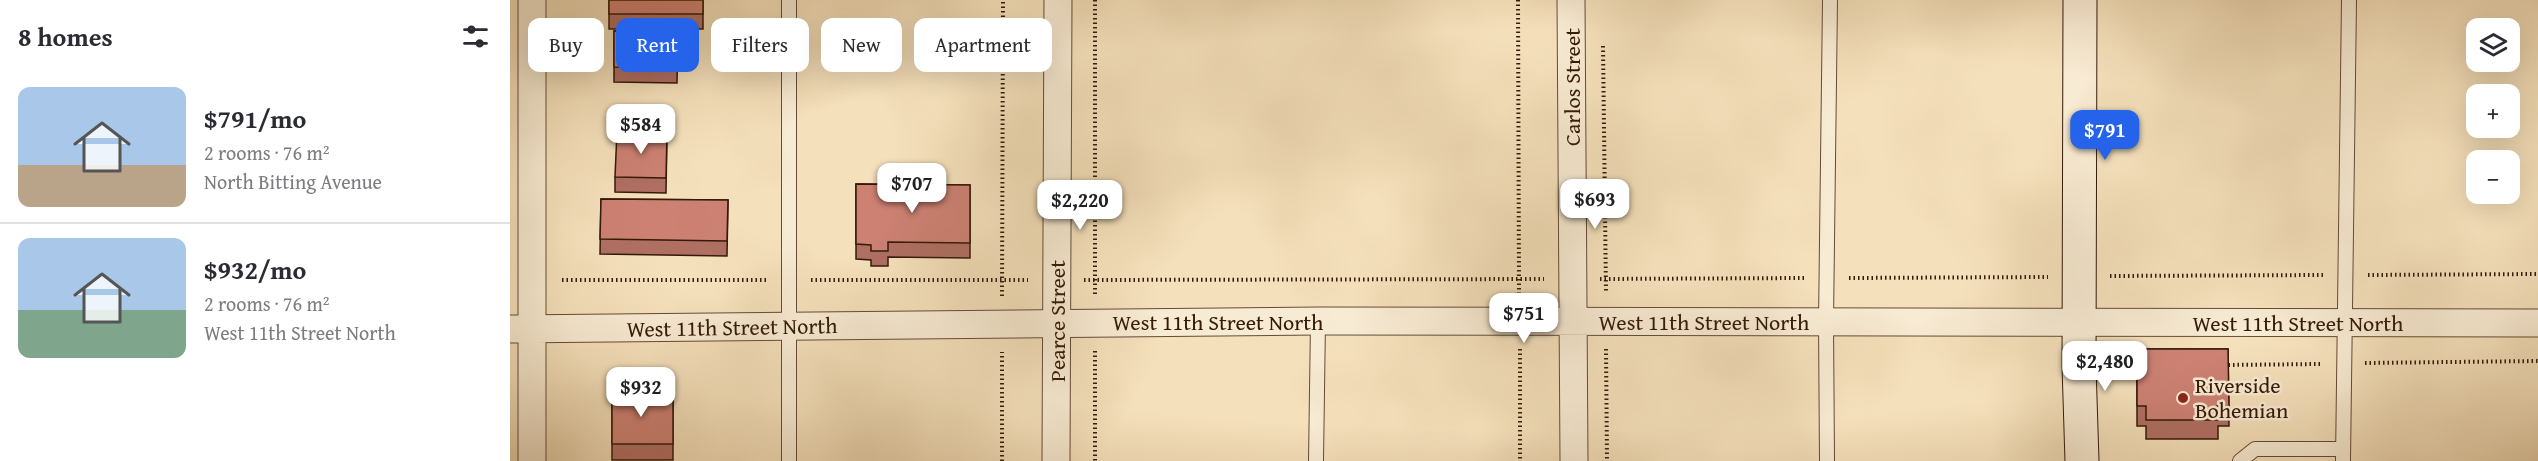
<!DOCTYPE html>
<html lang="en">
<head>
<meta charset="utf-8">
<style>
	body { margin:0; font-family:"Gentium Book Plus",serif; background:#f7f7f7; color:#2b2b33; height:100vh; display:flex; flex-direction:column; font-size:22px; white-space:nowrap }
	* { box-sizing:border-box; margin:0 }
	p { font-size:20px; color:#7c7c81 }
	.icon { flex:none; width:33px; height:33px; fill:none; stroke:currentColor; stroke-width:2; stroke-linecap:round; stroke-linejoin:round }
	.map { position:relative; flex:1; overflow:hidden }
	.sheet { display:flex; flex-direction:column; background:#fff; width:510px }
	.sheet>* { flex:none }
	.banner { position:absolute; left:18px; top:18px; width:570px; height:54px; display:flex; gap:12px }
	.fabs { position:absolute; left:1956px; top:18px; display:grid; gap:12px }
	.fabs a { display:grid; place-items:center; width:54px; height:54px; border-radius:12px; background:#fff; box-shadow:0 6px 24px #0002; font-size:30px }
	.price { position:absolute; translate:-50% -51px; padding:0 14px; border-radius:12px; background:#fff; color:#222; font-size:20px; line-height:39px; filter:drop-shadow(0 2px 3px #0008) }
	.price::after { content:''; position:absolute; left:50%; top:36px; width:18px; height:14px; margin-left:-9px; background:inherit; clip-path:polygon(0 0,100% 0,50% 100%) }
	.price.current { background:#2563eb; color:#fff }
	ul { padding:0; list-style:none }
	li { display:flex; align-items:center; gap:18px; height:150px; padding:0 18px }
	li+li { border-top:2px solid #e1e1e2 }
	li span { display:grid; place-items:center; flex:none; width:168px; height:120px; border-radius:12px; color:#555 }
	li>.icon { margin-inline-start:auto }
	span .icon { width:72px; height:72px; fill:#fffc; stroke-width:1 }
	li b { font-size:26px }
	h2 { display:flex; justify-content:space-between; align-items:center; height:72px; padding:0 18px; font-size:26px }
	.pill { padding:0 21px; border-radius:12px; background:#fff; box-shadow:0 6px 24px #0002; font-size:21px; line-height:54px }
	.pill.current { background:#2563eb; color:#fff }
	main { display:flex; flex:1; min-height:0 }
	.map>svg:first-child { display:block }
</style>
</head>
<body>
<main>
<section class="sheet">
<h2>8 homes<svg class="icon" aria-label="filters" viewBox="0 0 24 24"><path d="M4 7h16M4 17h16"/><circle cx="9" cy="7" r="2"/><circle cx="15" cy="17" r="2"/></svg></h2>
<ul>
<li><span style="background:linear-gradient(#a9c7e8 65%,#b9a48a 0)"><svg class="icon" aria-label="home" viewBox="0 0 24 24"><path d="M3 11l9-7 9 7M6 9v11h12V9"/></svg></span><div><b>$791/mo</b><p>2 rooms · 76 m²</p><p>North Bitting Avenue</p></div></li>
<li><span style="background:linear-gradient(#a9c7e8 60%,#7fa58c 0)"><svg class="icon" aria-label="home" viewBox="0 0 24 24"><path d="M3 11l9-7 9 7M6 9v11h12V9"/></svg></span><div><b>$932/mo</b><p>2 rooms · 76 m²</p><p>West 11th Street North</p></div></li>
</ul>
</section>
<div class="map">
<svg width="2028" height="461" viewBox="0 0 2028 461">
	<rect width="100%" height="100%" fill="#f4e0bb"/>
	<filter id="stains"><feTurbulence type="fractalNoise" baseFrequency=".00333" numOctaves="4"/><feColorMatrix values="0 0 0 0 .2 0 0 0 0 .09 0 0 0 0 .02 0 0 0 .5 -.17"/></filter>
	<radialGradient id="worn" r=".72"><stop offset=".6" stop-color="#630" stop-opacity="0"/><stop offset="1" stop-color="#630" stop-opacity=".3"/></radialGradient>
	<g fill="none" stroke-linecap="round" stroke-linejoin="round">
		<g stroke="#644c35" stroke-width="16">
			<path id="lane" d="M279,0V461
				M806,461L808,321
				M1317,461L1316,322L1320,0
				M1730,461L1745,449H1833
				M1833,461L1839,0"/>
		</g>
		<g stroke="#644c35" stroke-width="29">
			<path id="street" d="M22,0V461
				M1061,0L1064,461
				M0,329L808,321L2028,323
				M546,461L548,0"/>
		</g>
		<g stroke="#341a08" stroke-width="35">
			<path id="secondary" d="M1570,0L1569,366L1572,461"/>
		</g>
		<path stroke="#341a08" stroke-width="4" stroke-dasharray="1.5 3" stroke-linecap="butt" d="M585,0V295
			M1008,0L1009,293
			M1093,46L1096,293
			M1858,275L2028,274
			M1600,276L1814,275
			M1339,278L1538,277
			M1090,279L1295,278
			M52,280H257
			M301,280H518
			M574,280L1034,279
			M492,296L493,0
			M1010,349V461
			M1096,349L1097,461
			M585,351V461
			M1855,363L2028,361
			M1714,365L1811,364
			M492,461V352"/>
		<use href="#lane" stroke="#f8ebd3" stroke-width="14"/>
		<use href="#street" stroke="#f8ebd3" stroke-width="27"/>
		<use href="#secondary" stroke="#f8ebd3" stroke-width="33"/>
	</g>
	<path fill="#af6f63" stroke="#341a08" stroke-width="1.5" d="M99,0H193V29H99Z
		M104,31L168,32L167,83L104,82Z
		M157,132L156,193L105,192V177Z
		M346,184L460,185V258L378,257V266H361V260L346,259Z
		M91,199L218,200L217,256L90,254Z
		M1627,349H1718L1719,426H1708V439H1636V426H1627Z
		M102,387L126,396H163V460H102Z"/>
	<path fill="#cc8173" stroke="#341a08" stroke-width="1.5" d="M99,0H193V14H99Z
		M104,31L168,32L167,68L104,67Z
		M107,131L157,132L156,178L105,177Z
		M346,184L460,185V243L378,242V251H361V245L346,244Z
		M91,199L218,200L217,241L90,239Z
		M1627,349H1718L1719,406H1707L1708,420H1636V406H1627Z
		M102,387H126V396H163V444H102Z"/>
	<circle fill="#8f2418" stroke="#f8ebd3" stroke-width="2" cx="1673" cy="398" r="6"/>
	<g text-anchor="middle" stroke-width="5" stroke-linejoin="round" paint-order="stroke">
		<g font-size="22" fill="#341a08" stroke="#f8ebd3">
			<text transform="translate(1062 87) rotate(-90)" y="8">Carlos Street</text>
			<text transform="translate(547 321) rotate(-90)" y="8">Pearce Street</text>
			<text x="708" y="330">West 11th Street North</text>
			<text x="1194" y="330">West 11th Street North</text>
			<text x="1788" y="331">West 11th Street North</text>
			<text transform="translate(222 327) rotate(-1)" y="8">West 11th Street North</text>
		</g>
		<g font-size="22" fill="#341a08" stroke="#f8ebd3" text-anchor="start">
			<text x="1685" y="393">Riverside<tspan x="1685" dy="25">Bohemian</tspan></text>
		</g>
	</g>
	<rect width="100%" height="100%" filter="url(#stains)"/>
	<rect width="100%" height="100%" fill="url(#worn)"/>
</svg>
<div class="fabs">
<a><svg class="icon" aria-label="layers" viewBox="0 0 24 24"><path d="M12 4l9 5-9 5-9-5zM3 14l9 5 9-5"/></svg></a>
<a>+</a>
<a>−</a>
</div>
<b class="price" style="left:131px;top:155px">$584</b>
<b class="price current" style="left:1595px;top:161px">$791</b>
<b class="price" style="left:402px;top:214px">$707</b>
<b class="price" style="left:1085px;top:230px">$693</b>
<b class="price" style="left:570px;top:231px">$2,220</b>
<b class="price" style="left:1014px;top:344px">$751</b>
<b class="price" style="left:1595px;top:392px">$2,480</b>
<b class="price" style="left:131px;top:418px">$932</b>
<div class="banner">
<a class="pill">Buy</a>
<a class="pill current">Rent</a>
<a class="pill">Filters</a>
<a class="pill">New</a>
<a class="pill">Apartment</a>
</div>
</div>
</main>
</body>
</html>
